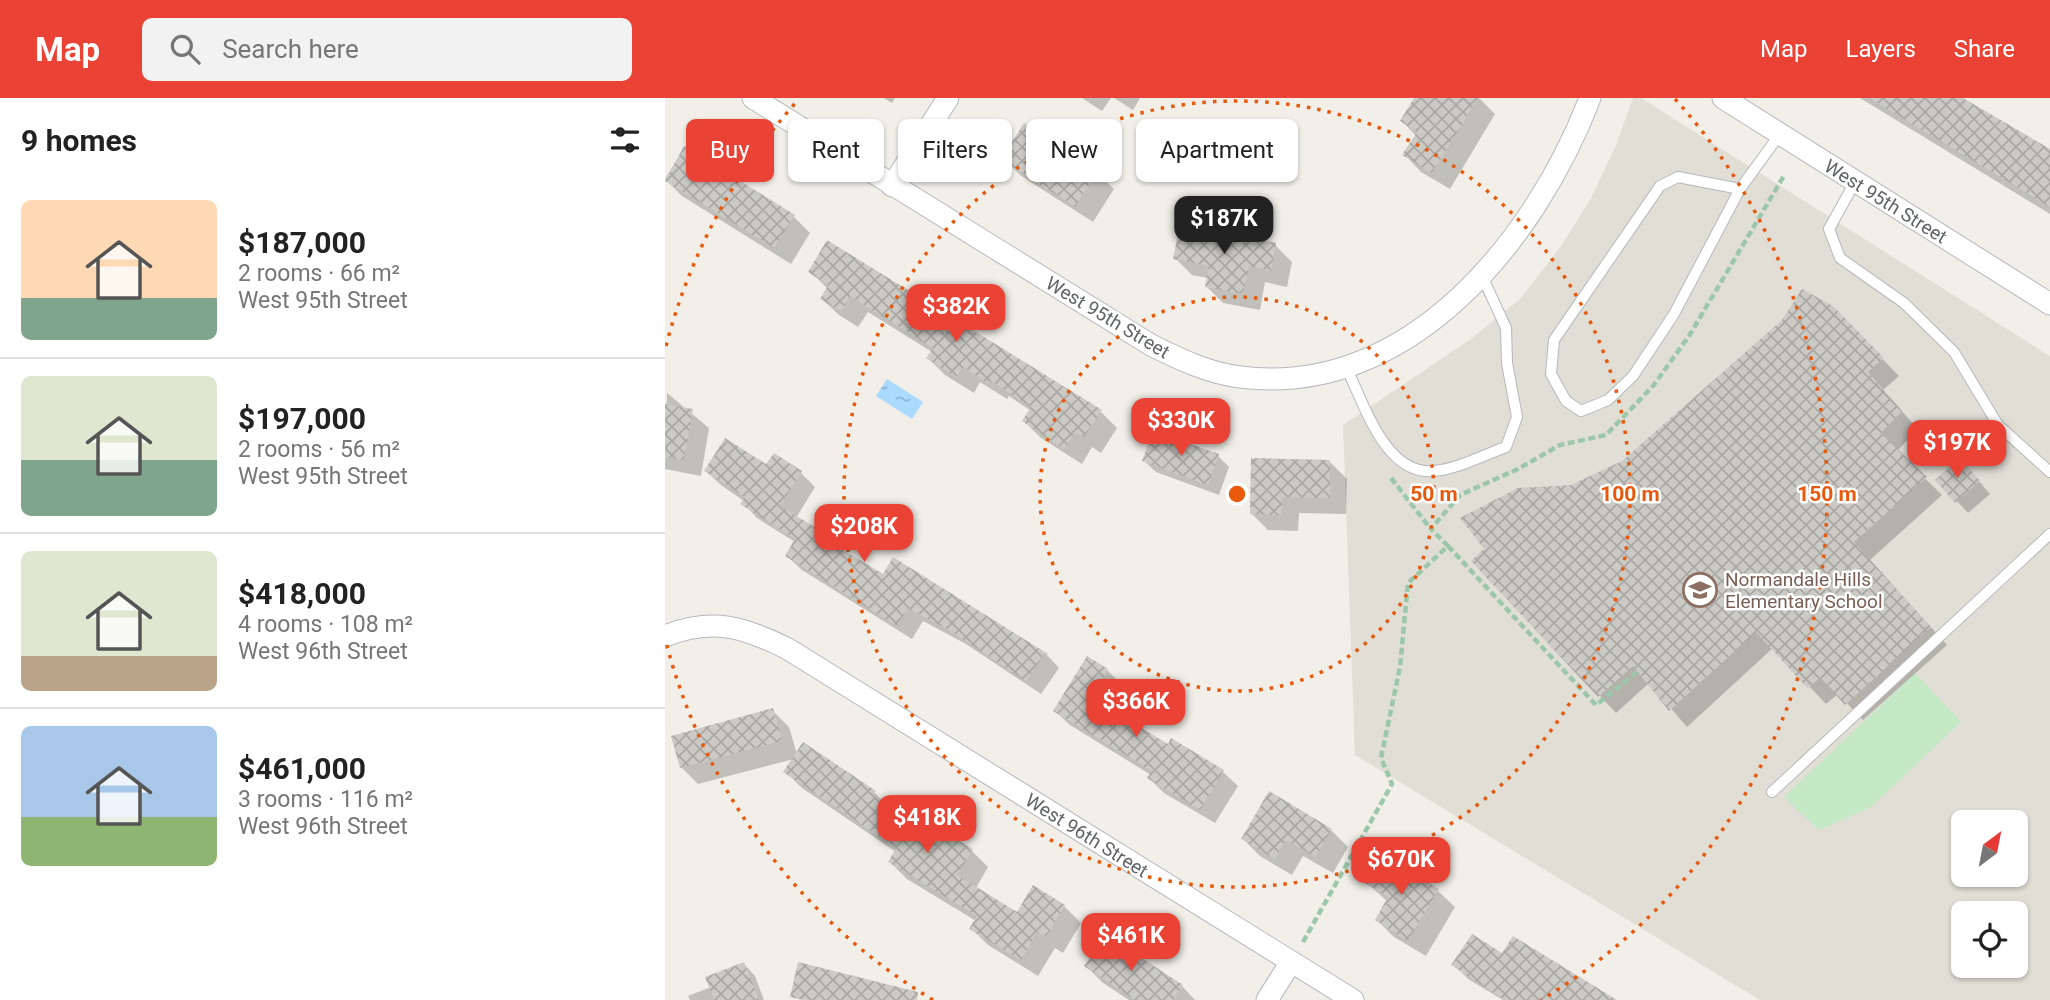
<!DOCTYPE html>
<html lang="en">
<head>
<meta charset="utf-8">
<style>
	body { margin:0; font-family:Roboto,sans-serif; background:#f2f2f2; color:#222; height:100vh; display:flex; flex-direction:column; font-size:26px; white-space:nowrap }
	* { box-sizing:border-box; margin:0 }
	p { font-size:23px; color:#767676 }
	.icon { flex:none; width:38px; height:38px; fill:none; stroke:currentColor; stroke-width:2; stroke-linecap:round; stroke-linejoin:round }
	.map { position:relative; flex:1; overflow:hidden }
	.side { display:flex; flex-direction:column; background:#fff; width:665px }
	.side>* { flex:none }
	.guide { position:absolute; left:21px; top:21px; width:665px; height:63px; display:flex; gap:14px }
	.needle { width:46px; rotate:32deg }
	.fabs { position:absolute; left:1286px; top:712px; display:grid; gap:14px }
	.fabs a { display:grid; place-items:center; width:77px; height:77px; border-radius:10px; background:#fff; box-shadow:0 2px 5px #0004; font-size:35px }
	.price { position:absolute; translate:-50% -60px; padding:0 16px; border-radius:14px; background:#ea4335; color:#fff; font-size:23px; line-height:46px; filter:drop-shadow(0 2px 4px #0008) }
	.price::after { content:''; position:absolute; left:50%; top:42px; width:21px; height:16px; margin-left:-10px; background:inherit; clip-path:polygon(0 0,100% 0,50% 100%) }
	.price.current { background:#222; color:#fff }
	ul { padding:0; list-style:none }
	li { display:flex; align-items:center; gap:21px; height:175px; padding:0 21px }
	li+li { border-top:2px solid #e0e0e0 }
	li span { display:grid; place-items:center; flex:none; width:196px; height:140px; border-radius:10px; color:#555 }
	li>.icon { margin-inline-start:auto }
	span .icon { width:84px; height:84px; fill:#fffc; stroke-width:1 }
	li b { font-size:30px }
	h2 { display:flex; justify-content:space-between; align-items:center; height:84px; padding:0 21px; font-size:30px }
	.pill { padding:0 24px; border-radius:10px; background:#fff; box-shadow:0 2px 5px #0004; font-size:24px; line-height:63px }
	.pill.current { background:#ea4335; color:#fff }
	header { display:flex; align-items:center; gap:42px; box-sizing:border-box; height:98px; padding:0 35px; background:#ea4335; color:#fff }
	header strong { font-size:33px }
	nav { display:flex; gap:38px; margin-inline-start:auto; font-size:24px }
	.search { width:490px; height:63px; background:#f2f2f2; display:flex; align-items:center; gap:18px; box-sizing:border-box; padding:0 24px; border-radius:10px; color:#767676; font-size:26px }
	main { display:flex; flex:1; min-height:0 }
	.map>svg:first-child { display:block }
</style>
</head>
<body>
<header>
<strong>Map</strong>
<div class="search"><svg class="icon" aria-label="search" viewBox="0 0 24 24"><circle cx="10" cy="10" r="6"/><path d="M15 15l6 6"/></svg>Search here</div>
<nav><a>Map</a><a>Layers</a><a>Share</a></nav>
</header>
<main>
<section class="side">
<h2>9 homes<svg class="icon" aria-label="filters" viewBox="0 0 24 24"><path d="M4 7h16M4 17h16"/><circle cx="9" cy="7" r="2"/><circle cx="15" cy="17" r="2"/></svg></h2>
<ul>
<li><span style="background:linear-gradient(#ffd9b3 70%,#7fa58c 0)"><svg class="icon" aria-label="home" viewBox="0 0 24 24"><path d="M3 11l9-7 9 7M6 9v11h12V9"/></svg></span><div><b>$187,000</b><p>2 rooms · 66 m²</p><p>West 95th Street</p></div></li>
<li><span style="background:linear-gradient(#dfe7d0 60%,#7fa58c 0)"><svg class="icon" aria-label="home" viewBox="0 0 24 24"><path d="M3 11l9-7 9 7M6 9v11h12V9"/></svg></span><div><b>$197,000</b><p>2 rooms · 56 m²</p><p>West 95th Street</p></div></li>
<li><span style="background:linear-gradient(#dfe7d0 75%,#b9a48a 0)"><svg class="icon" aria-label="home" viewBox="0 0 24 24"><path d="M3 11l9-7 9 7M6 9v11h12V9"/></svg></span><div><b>$418,000</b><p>4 rooms · 108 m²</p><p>West 96th Street</p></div></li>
<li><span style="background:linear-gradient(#a9c7e8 65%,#8fb573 0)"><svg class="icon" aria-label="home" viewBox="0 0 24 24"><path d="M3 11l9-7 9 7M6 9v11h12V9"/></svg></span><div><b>$461,000</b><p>3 rooms · 116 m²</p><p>West 96th Street</p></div></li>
</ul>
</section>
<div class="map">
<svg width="1385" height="902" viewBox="0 0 1385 902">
	<defs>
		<pattern id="water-ripples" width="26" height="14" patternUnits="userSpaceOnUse" patternTransform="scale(1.75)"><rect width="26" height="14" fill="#aadaff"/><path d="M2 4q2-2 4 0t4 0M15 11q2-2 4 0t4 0" fill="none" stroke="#8eb4d2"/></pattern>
		<pattern id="building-cross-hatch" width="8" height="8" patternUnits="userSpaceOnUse" patternTransform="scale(1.75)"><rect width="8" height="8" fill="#cccac5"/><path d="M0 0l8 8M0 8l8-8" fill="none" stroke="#a9a8a4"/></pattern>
	</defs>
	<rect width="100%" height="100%" fill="#f1efe8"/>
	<path fill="#e1ded6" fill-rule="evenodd" d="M968,0H976L1385,258V902H1095L690,657L678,327L806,241L855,201L897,147L926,100L951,47ZM1298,724H1351V777H1298ZM1298,816H1351V868H1298Z"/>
	<path fill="#c5e8c5" d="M1250,575L1296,624L1206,709L1154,732L1119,699Z"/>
	<path fill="url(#water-ripples)" d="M222,281L258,304L247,321L211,298Z"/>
	<path fill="#0003" d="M219,0H230L227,5Z
		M417,0H446L437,13Z
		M449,0H475L468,12Z
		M751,0H814L830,16L785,91L756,74L740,57L751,38L737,23Z
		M1195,0H1295L1385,55V116Z
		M19,50L128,118L145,135L126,166L17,98L0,81Z
		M338,60L432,74L449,91L428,124L355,77Z
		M610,147L627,164L622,189L600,184L595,212L558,205L541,188L543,180L527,177L510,160Z
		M145,173L435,313L452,330L436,355L427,349L417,366L376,340L359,323L366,313L344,298L342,301L315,284L309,295L280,277L263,260L267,254L203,214L193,229L174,217L157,201L163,191Z
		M1167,209L1234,278L1218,292L1253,331L1232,353L1277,397L1205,462L1282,547L1198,622L1173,596L1161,606L1108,550L1022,629L984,585L951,615L808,463L907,388L958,365Z
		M2,295L44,330L36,378L0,371Z
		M553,358L564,369L554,397L491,374L479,363Z
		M665,364L682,381L681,416L634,415L633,433L603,432L586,415Z
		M102,368L136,375L150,389L131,420L167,442L180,455L218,478L229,462L382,557L394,570L376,596L301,546L258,523L247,541L137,472L122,458L130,444L92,420L78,405L79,403L56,387L41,373Z
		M1306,374L1325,396L1303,415L1273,382Z
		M442,572L457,587L450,598L461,609L455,619L503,648L507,643L558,674L573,688L550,725L499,695L484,680L486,677L405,627L390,613Z
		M107,612L124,629L132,656L138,646L210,695L224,709L278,742L307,753L323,769L311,790L353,816L399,808L416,825L398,855L390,850L373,878L323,847L306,830L311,823L242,781L225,764L231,754L137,690L120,673L129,661L33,686L16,669Z
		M605,696L666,732L683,749L668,775L638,758L627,777L595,758L578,741Z
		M702,785L773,793L790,809L761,858L729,839L712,822L723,804Z
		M837,857L942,902H838L803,881L789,866Z
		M79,866L90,878L99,902H25L23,898L46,889Z
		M421,868L517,888L530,902H464L438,885Z"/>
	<path fill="url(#building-cross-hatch)" d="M749,0H813L767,75L737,57L752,34L735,23Z
		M1204,0H1298L1385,51V109Z
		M359,25L433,73L410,109L336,61Z
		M19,48L130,117L109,150L0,83Z
		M515,126L611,145L606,173L584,168L578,196L540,189L544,168L508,161Z
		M162,142L437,312L419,339L410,334L399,351L357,323L366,309L326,283L324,286L298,269L291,279L261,260L268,250L185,198L176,213L155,201L163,187L143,174Z
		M1137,191L1168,208L1219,260L1203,274L1237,313L1216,335L1262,379L1189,444L1266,529L1180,607L1155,579L1143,591L1091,534L1004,613L968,568L933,599L806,463L819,451L795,420L853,390L906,387L957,363L1117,222Z
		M0,306L28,311L19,362L0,359Z
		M488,333L554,356L543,387L477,363Z
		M60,340L101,366L109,355L137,373L115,408L168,440L165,444L218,476L228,459L383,556H379L361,583L284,532L243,510L232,528L120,458L130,441L75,406L80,399L39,373Z
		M586,360L665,362V400L617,399V417L585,416Z
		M1295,360L1315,383L1290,405L1270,382Z
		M422,558L443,571L434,586L448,593L439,607L503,646L506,640L559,672L535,712L482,680L487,673L388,613Z
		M108,610L117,643L15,670L6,638Z
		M138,644L211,693L208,697L278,739L281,735L308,751L292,777L352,814L368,787L400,807L381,839L372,834L356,862L304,831L312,818L223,764L231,750L118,674Z
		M604,693L667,731L650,759L621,742L610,761L576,741Z
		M717,757L774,791L743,843L710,822L723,799L700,785Z
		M440,836L518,887L508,902H470L419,868Z
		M807,836L837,855L848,838L952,902H840L786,867Z
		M79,864L94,902H49L40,879Z
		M133,864L253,894L252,902H138L125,899Z"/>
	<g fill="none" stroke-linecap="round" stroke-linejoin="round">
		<g stroke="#b5b8bc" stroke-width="12">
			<path id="lane" d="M1190,84L1164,131L1175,160L1239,205L1289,254L1333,327L1385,374
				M1075,91L1013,79L995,88L889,242L886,276L901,303L916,313L943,302L968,278L1009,216L1075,91L1115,36
				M681,269C699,305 720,378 769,373C792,371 819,357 841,349L852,319L842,265L841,230L817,178
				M1107,694L1385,436"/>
		</g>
		<g stroke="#b5b8bc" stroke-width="23">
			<path id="street" d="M88,0L486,247C514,261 543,275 575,279C744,301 871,141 925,0
				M1058,0L1385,206
				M227,88L283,0
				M0,538C48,519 79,529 123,551L688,902
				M602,902L626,864"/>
		</g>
		<path stroke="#9cc7a9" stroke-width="4.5" stroke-dasharray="7 3.5" stroke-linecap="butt" d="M726,380L766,431
			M783,448L931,607L972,574
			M638,844L727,686L716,660L735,569L743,485L783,448L766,431L795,397L853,371L895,347L941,337L988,288L1024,238L1120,76"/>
		<use href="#lane" stroke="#fff" stroke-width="10"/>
		<use href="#street" stroke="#fff" stroke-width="21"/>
	</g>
	<g fill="none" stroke="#e8590c" stroke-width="3.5" stroke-dasharray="3.5 7">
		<circle cx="572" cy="396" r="197"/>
		<circle cx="572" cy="396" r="393"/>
		<path d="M268 902A590 590 0 0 1 1 544M1 248A590 590 0 0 1 134 1M1010 1A590 590 0 0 1 876 902"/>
	</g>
	<defs>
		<g id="school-ring" transform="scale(1.75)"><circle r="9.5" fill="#fff" stroke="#8d6e63" stroke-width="1.5"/><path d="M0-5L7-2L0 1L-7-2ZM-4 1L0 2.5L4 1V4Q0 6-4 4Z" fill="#8d6e63"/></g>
	</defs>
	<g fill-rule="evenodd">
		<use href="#school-ring" x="1035" y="492"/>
	</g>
	<g text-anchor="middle" stroke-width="5" stroke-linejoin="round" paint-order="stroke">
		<g font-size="19" fill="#5f6368" stroke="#fff">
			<text transform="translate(1221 103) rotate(32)" y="7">West 95th Street</text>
			<text transform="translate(443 219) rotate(31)" y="7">West 95th Street</text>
			<text transform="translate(422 737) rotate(32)" y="7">West 96th Street</text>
		</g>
		<g font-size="19" fill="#785e54" stroke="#fff" text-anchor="start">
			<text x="1060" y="488">Normandale Hills<tspan x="1060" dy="22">Elementary School</tspan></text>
		</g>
	</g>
	<circle cx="572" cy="396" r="10" fill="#e8590c" stroke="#fff" stroke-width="3.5"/>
	<g font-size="21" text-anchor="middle" font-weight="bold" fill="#e8590c" stroke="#fff" stroke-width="5" stroke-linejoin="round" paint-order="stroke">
		<text x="769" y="403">50 m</text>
		<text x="965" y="403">100 m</text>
		<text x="1162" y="403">150 m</text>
	</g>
</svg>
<div class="fabs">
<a><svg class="needle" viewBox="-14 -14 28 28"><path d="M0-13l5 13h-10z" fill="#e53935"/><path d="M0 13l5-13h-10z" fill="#767676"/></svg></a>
<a><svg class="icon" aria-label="locate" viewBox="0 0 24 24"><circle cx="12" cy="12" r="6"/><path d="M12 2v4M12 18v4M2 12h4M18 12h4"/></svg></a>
</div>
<b class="price current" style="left:559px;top:158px">$187K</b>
<b class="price" style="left:291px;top:246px">$382K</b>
<b class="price" style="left:516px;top:360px">$330K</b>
<b class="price" style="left:1292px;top:382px">$197K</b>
<b class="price" style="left:199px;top:466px">$208K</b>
<b class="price" style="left:471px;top:641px">$366K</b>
<b class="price" style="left:262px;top:757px">$418K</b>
<b class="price" style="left:736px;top:799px">$670K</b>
<b class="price" style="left:466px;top:875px">$461K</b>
<div class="guide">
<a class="pill current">Buy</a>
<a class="pill">Rent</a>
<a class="pill">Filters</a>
<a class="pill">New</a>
<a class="pill">Apartment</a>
</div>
</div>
</main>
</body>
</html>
